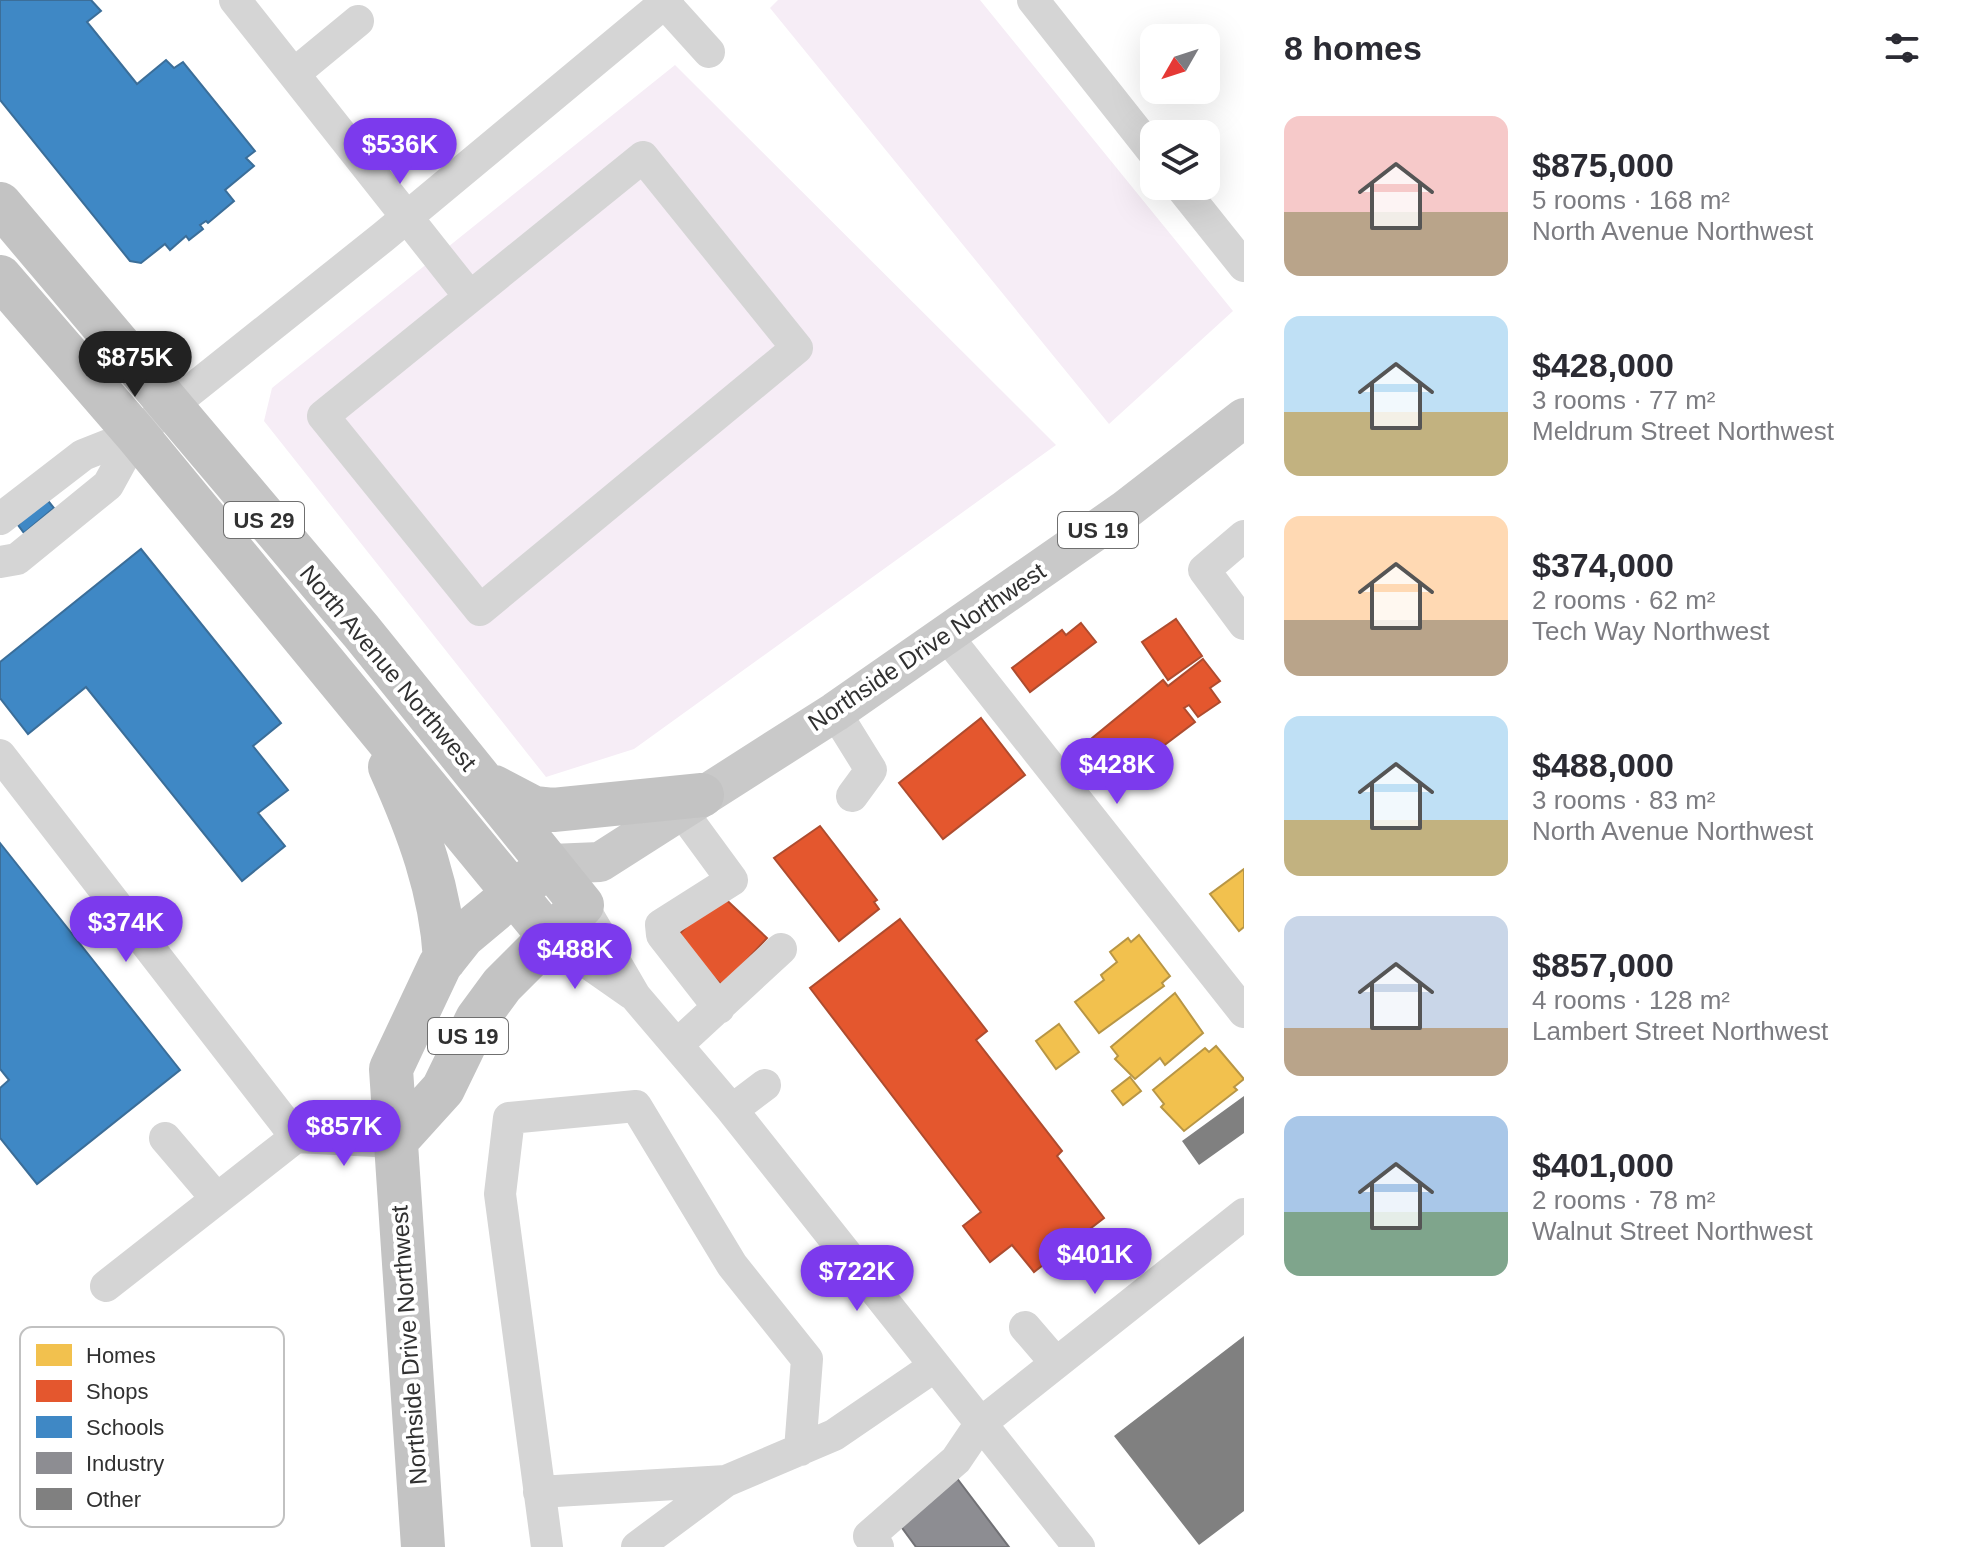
<!DOCTYPE html>
<html lang="en">
<head>
<meta charset="utf-8">
<style>
	body { margin:0; font-family:Helvetica,sans-serif; background:#f7f7f7; color:#2b2b33; height:100vh; display:flex; flex-direction:column; font-size:30px; white-space:nowrap }
	* { box-sizing:border-box; margin:0 }
	p { font-size:26px; color:#7c7c81 }
	.icon { flex:none; width:44px; height:44px; fill:none; stroke:currentColor; stroke-width:2; stroke-linecap:round; stroke-linejoin:round }
	.map { position:relative; flex:1; overflow:hidden }
	.side { display:flex; flex-direction:column; background:#fff; width:720px }
	.side>* { flex:none }
	.needle { width:52px; rotate:231deg }
	.tools { position:absolute; left:1140px; top:24px; display:grid; gap:16px }
	.tools a { display:grid; place-items:center; width:80px; height:80px; border-radius:16px; background:#fff; box-shadow:0 8px 32px #0002; font-size:40px }
	.price { position:absolute; translate:-50% -68px; padding:0 18px; border-radius:28px; background:#7c3aed; color:#fff; font-size:26px; line-height:52px; filter:drop-shadow(0 2px 4px #0008) }
	.price::after { content:''; position:absolute; left:50%; top:48px; width:24px; height:18px; margin-left:-12px; background:inherit; clip-path:polygon(0 0,100% 0,50% 100%) }
	.price.on { background:#222; color:#fff }
	ul { padding:0; list-style:none }
	li { display:flex; align-items:center; gap:24px; height:200px; padding:0 40px }
	li span { display:grid; place-items:center; flex:none; width:224px; height:160px; border-radius:16px; color:#555 }
	li>.icon { margin-inline-start:auto }
	span .icon { width:96px; height:96px; fill:#fffc; stroke-width:1 }
	li b { font-size:34px }
	h2 { display:flex; justify-content:space-between; align-items:center; height:96px; padding:0 40px; font-size:34px }
	main { display:flex; flex:1; min-height:0 }
	.map>svg:first-child { display:block }
</style>
</head>
<body>
<main>
<div class="map">
<svg width="1244" height="1547" viewBox="0 0 1244 1547">
	<rect width="100%" height="100%" fill="#fff"/>
	<path fill="#f6edf6" d="M778,0H980L1233,311L1109,424L770,8Z
		M675,65L1056,445L634,749L546,777L264,421L272,388Z"/>
	<path fill="#f2c14e" stroke="#b89645" stroke-width="2" d="M1244,869V927L1239,931L1210,894Z
		M1139,935L1170,976L1162,983L1164,986L1099,1033L1075,1002L1104,980L1101,975L1117,962L1110,952L1128,938L1131,942Z
		M1175,993L1203,1033L1165,1065L1160,1058L1135,1079L1115,1059L1118,1056L1111,1047Z
		M1059,1024L1079,1052L1056,1069L1036,1041Z
		M1216,1046L1244,1079L1234,1087L1237,1090L1184,1131L1161,1107L1164,1104L1153,1090L1205,1048L1209,1052Z
		M1130,1077L1141,1091L1123,1105L1112,1091Z"/>
	<path fill="#e4572e" stroke="#ae4c2f" stroke-width="2" d="M1176,619L1202,656L1168,680L1142,642Z
		M1081,623L1096,642L1030,692L1012,668L1062,630L1066,635Z
		M1203,659L1220,681L1210,688L1220,702L1198,717L1189,705L1184,708L1195,722L1130,771L1128,769L1119,775L1091,739L1163,680L1168,686Z
		M981,718L1025,775L943,839L899,783Z
		M820,826L877,900L874,902L879,909L839,941L774,858Z
		M718,892L767,938L723,986L674,940Z
		M900,919L987,1031L976,1040L1062,1151L1057,1156L1104,1218L1034,1272L1012,1245L990,1262L963,1226L981,1212L810,988Z"/>
	<path fill="#3f88c5" stroke="#3b6e99" stroke-width="2" d="M0,0H91L101,11L87,22L137,84L166,60L174,68L183,62L255,151L246,158L254,166L225,190L234,201L208,223L206,221L200,225L203,229L189,240L186,236L170,250L165,244L141,263L130,261L0,100Z
		M45,497L54,508L24,533L18,525Z
		M141,549L281,723L253,746L288,790L258,813L285,846L242,881L86,687L28,734L0,698V662Z
		M0,843L180,1070L37,1184L0,1138V1088L9,1080L0,1069Z"/>
	<path fill="#8d8d92" stroke="#717175" stroke-width="2" d="M956,1477L1009,1547H916L897,1521Z"/>
	<path fill="#808080" d="M1244,1096V1133L1199,1165L1182,1141Z
		M1244,1336V1511L1199,1545L1114,1436Z"/>
	<g fill="none" stroke-linecap="round" stroke-linejoin="round">
		<path stroke="#d5d5d5" stroke-width="32" d="M235,0L470,297
			M662,0L709,52
			M1033,0L1154,153
			M295,73L358,21
			M643,157L797,348L480,610L323,416Z
			M1180,186L1244,266
			M0,519L83,455L136,434L383,237L668,0
			M1244,536L1204,570L1244,624
			M0,562L17,559L108,485L136,434
			M946,635L1244,1012
			M835,712L871,770L852,796
			M0,755L296,1137
			M680,809L732,880L661,925L662,935L719,1008
			M582,905L635,996L732,1110L1079,1547
			M549,936L632,994
			M677,1045L781,949
			M732,1110L765,1085
			M165,1138L217,1199
			M106,1286L296,1137L395,1142
			M1025,1327L1056,1363
			M539,1492L726,1481
			M547,1547L500,1194L509,1118L636,1106L732,1265L807,1359L800,1450
			M637,1547L726,1481L834,1435L935,1366
			M878,1547L869,1536L956,1460L981,1423L1244,1214"/>
		<path stroke="#c9c9c9" stroke-width="40" d="M551,864L600,862L835,712L1124,511L1244,418"/>
		<path stroke="#c3c3c3" stroke-width="44" d="M0,204L361,631L582,905L502,985L477,1019L443,1089L395,1142
			M0,277L136,434L549,936
			M390,767C418,829 441,890 445,959
			M494,787L534,808L553,810L702,795
			M423,1547L391,1069L440,965L463,936L536,875"/>
	</g>
	<g text-anchor="middle" stroke-width="8" stroke-linejoin="round" paint-order="stroke">
		<g fill="#fff" stroke="#6f6f6f" stroke-width="2">
			<rect x="224" y="502" width="80" height="36" rx="6"/>
			<rect x="1058" y="512" width="80" height="36" rx="6"/>
			<rect x="428" y="1018" width="80" height="36" rx="6"/>
		</g>
		<g font-size="22" font-weight="bold" fill="#313131">
			<text x="264" y="528">US 29</text>
			<text x="1098" y="538">US 19</text>
			<text x="468" y="1044">US 19</text>
		</g>
		<g font-size="24" fill="#313131" stroke="#fff">
			<text transform="translate(927 647) rotate(-34)" y="8">Northside Drive Northwest</text>
			<text transform="translate(388 668) rotate(50)" y="8">North Avenue Northwest</text>
			<text transform="translate(409 1345) rotate(-94)" y="8">Northside Drive Northwest</text>
		</g>
	</g>
	<rect x="20" y="1327" width="264" height="200" rx="12" fill="#fff" stroke="#c1c1c1" stroke-width="2"/>
	<rect x="36" y="1344" width="36" height="22" fill="#f2c14e"/>
	<rect x="36" y="1380" width="36" height="22" fill="#e4572e"/>
	<rect x="36" y="1416" width="36" height="22" fill="#3f88c5"/>
	<rect x="36" y="1452" width="36" height="22" fill="#8d8d92"/>
	<rect x="36" y="1488" width="36" height="22" fill="#808080"/>
	<g font-size="22" fill="#313131">
		<text x="86" y="1363">Homes</text>
		<text x="86" y="1399">Shops</text>
		<text x="86" y="1435">Schools</text>
		<text x="86" y="1471">Industry</text>
		<text x="86" y="1507">Other</text>
	</g>
</svg>
<div class="tools">
<a><svg class="needle" viewBox="-14 -14 28 28"><path d="M0-13l5 13h-10z" fill="#e53935"/><path d="M0 13l5-13h-10z" fill="#7c7c81"/></svg></a>
<a><svg class="icon" aria-label="layers" viewBox="0 0 24 24"><path d="M12 4l9 5-9 5-9-5zM3 14l9 5 9-5"/></svg></a>
</div>
<b class="price" style="left:400px;top:186px">$536K</b>
<b class="price on" style="left:135px;top:399px">$875K</b>
<b class="price" style="left:1117px;top:806px">$428K</b>
<b class="price" style="left:126px;top:964px">$374K</b>
<b class="price" style="left:575px;top:991px">$488K</b>
<b class="price" style="left:344px;top:1168px">$857K</b>
<b class="price" style="left:1095px;top:1296px">$401K</b>
<b class="price" style="left:857px;top:1313px">$722K</b>
</div>
<section class="side">
<h2>8 homes<svg class="icon" aria-label="filters" viewBox="0 0 24 24"><path d="M4 7h16M4 17h16"/><circle cx="9" cy="7" r="2"/><circle cx="15" cy="17" r="2"/></svg></h2>
<ul>
<li><span style="background:linear-gradient(#f6c9c9 60%,#b9a48a 0)"><svg class="icon" aria-label="home" viewBox="0 0 24 24"><path d="M3 11l9-7 9 7M6 9v11h12V9"/></svg></span><div><b>$875,000</b><p>5 rooms · 168 m²</p><p>North Avenue Northwest</p></div></li>
<li><span style="background:linear-gradient(#bfe0f5 60%,#c2b280 0)"><svg class="icon" aria-label="home" viewBox="0 0 24 24"><path d="M3 11l9-7 9 7M6 9v11h12V9"/></svg></span><div><b>$428,000</b><p>3 rooms · 77 m²</p><p>Meldrum Street Northwest</p></div></li>
<li><span style="background:linear-gradient(#ffd9b3 65%,#b9a48a 0)"><svg class="icon" aria-label="home" viewBox="0 0 24 24"><path d="M3 11l9-7 9 7M6 9v11h12V9"/></svg></span><div><b>$374,000</b><p>2 rooms · 62 m²</p><p>Tech Way Northwest</p></div></li>
<li><span style="background:linear-gradient(#bfe0f5 65%,#c2b280 0)"><svg class="icon" aria-label="home" viewBox="0 0 24 24"><path d="M3 11l9-7 9 7M6 9v11h12V9"/></svg></span><div><b>$488,000</b><p>3 rooms · 83 m²</p><p>North Avenue Northwest</p></div></li>
<li><span style="background:linear-gradient(#c9d6e8 70%,#b9a48a 0)"><svg class="icon" aria-label="home" viewBox="0 0 24 24"><path d="M3 11l9-7 9 7M6 9v11h12V9"/></svg></span><div><b>$857,000</b><p>4 rooms · 128 m²</p><p>Lambert Street Northwest</p></div></li>
<li><span style="background:linear-gradient(#a9c7e8 60%,#7fa58c 0)"><svg class="icon" aria-label="home" viewBox="0 0 24 24"><path d="M3 11l9-7 9 7M6 9v11h12V9"/></svg></span><div><b>$401,000</b><p>2 rooms · 78 m²</p><p>Walnut Street Northwest</p></div></li>
</ul>
</section>
</main>
</body>
</html>
